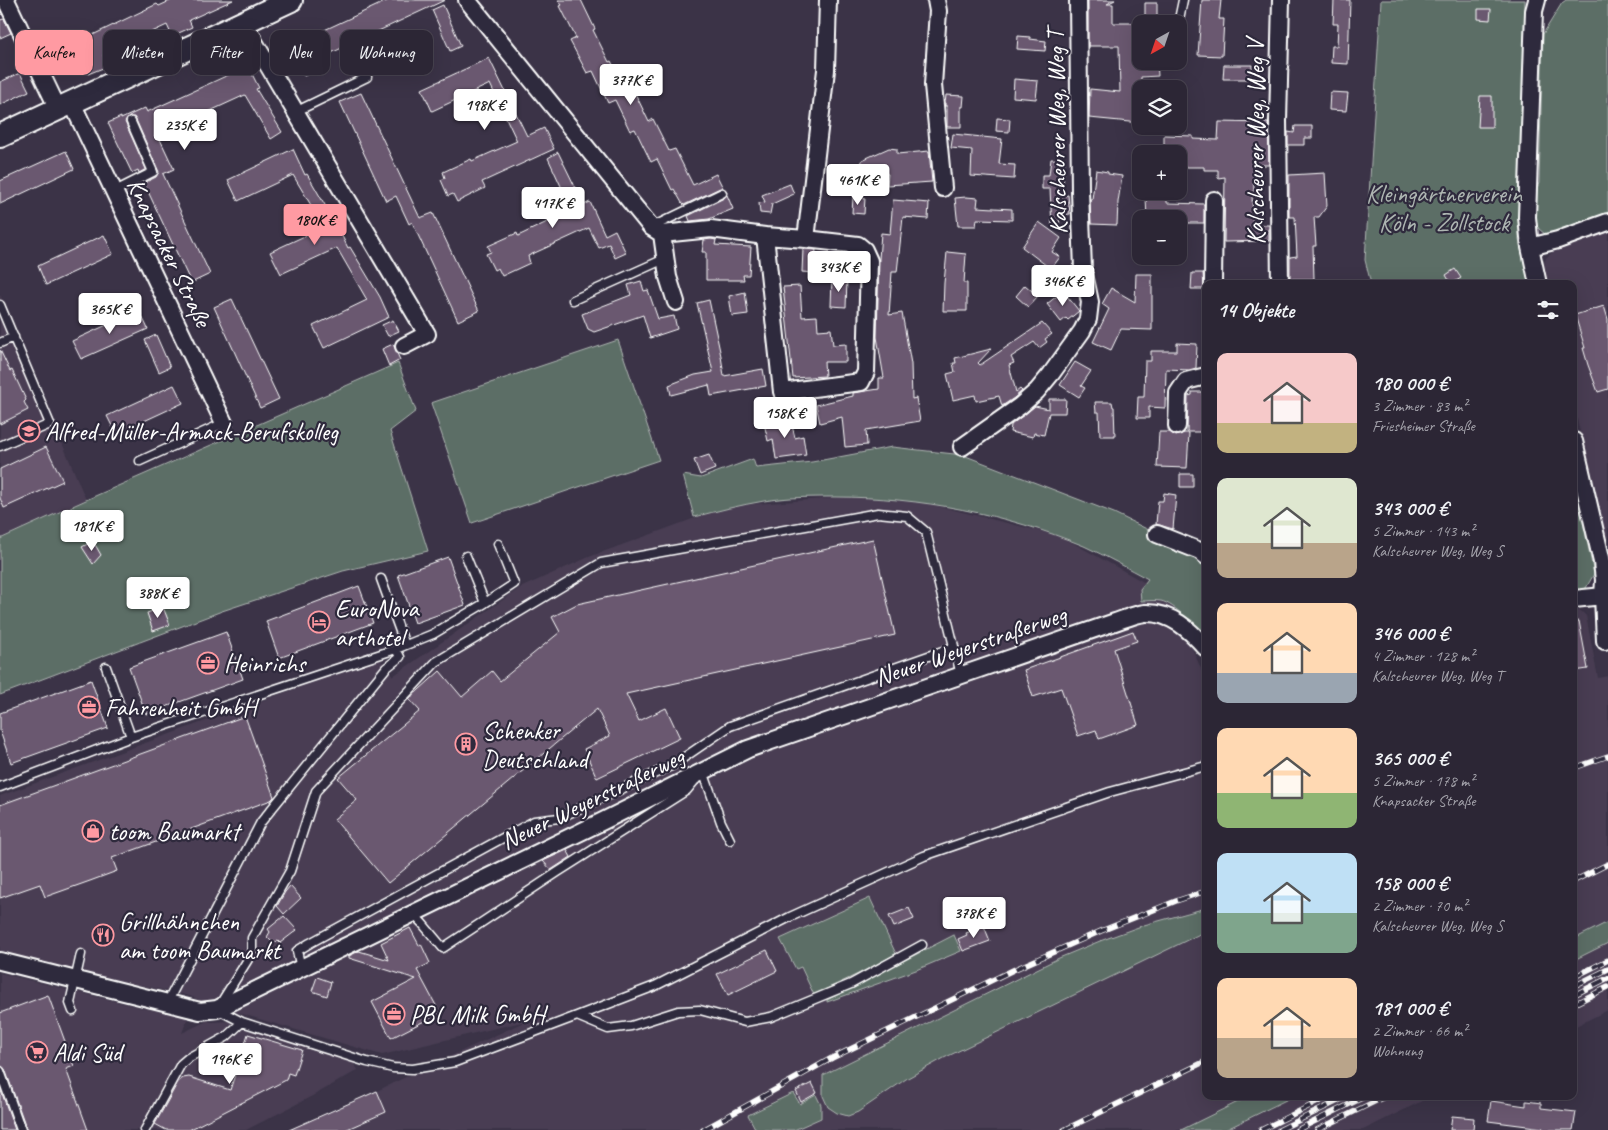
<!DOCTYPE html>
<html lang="de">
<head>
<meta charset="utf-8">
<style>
	body { margin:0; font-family:Caveat,sans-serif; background:#342e3d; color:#f1f3f6; height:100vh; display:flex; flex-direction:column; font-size:19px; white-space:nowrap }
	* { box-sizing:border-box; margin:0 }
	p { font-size:16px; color:#a6a5ad }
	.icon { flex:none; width:28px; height:28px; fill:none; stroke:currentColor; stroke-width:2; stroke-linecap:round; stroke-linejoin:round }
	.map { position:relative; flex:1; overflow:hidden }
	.drawer { position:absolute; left:1202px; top:280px; width:375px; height:820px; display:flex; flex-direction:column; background:#2c2635; border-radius:10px; box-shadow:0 5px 20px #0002,0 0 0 1px #484350 }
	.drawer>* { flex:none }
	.guide { position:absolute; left:15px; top:30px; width:475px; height:45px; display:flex; gap:10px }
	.needle { width:32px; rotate:220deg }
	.buttons { position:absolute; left:1132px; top:15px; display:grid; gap:10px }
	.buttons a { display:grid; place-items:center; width:55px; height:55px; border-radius:10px; background:#2c2635; box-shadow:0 5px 20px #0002,0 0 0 1px #484350; font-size:25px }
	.price { position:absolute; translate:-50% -42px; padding:0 11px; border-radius:5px; background:#fff; color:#222; font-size:16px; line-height:32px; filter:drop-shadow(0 1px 2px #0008) }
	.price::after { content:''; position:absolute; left:50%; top:30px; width:15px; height:11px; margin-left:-8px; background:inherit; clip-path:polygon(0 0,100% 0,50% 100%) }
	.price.on { background:#ff9aa2; color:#111 }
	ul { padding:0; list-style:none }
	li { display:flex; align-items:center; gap:15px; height:125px; padding:0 15px }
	li span { display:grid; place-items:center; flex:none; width:140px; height:100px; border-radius:10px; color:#555 }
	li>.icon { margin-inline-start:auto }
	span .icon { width:60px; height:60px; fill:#fffc; stroke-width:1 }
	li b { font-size:21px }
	h2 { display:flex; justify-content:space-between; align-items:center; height:60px; padding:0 15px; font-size:21px }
	.tag { padding:0 18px; border-radius:10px; background:#2c2635; box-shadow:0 5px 20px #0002,0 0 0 1px #484350; font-size:18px; line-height:45px }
	.tag.on { background:#ff9aa2; color:#111 }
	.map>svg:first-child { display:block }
</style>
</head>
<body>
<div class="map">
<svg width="1608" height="1130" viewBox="0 0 1608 1130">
	<rect width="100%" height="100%" fill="#3b3347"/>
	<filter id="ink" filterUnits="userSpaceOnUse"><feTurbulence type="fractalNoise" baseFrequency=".02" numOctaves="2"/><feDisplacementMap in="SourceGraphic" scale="10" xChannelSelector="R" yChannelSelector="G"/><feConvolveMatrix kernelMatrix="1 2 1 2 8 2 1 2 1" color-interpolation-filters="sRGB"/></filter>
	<g filter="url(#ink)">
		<path fill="#493e53" d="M1608,227V552L1574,406V284H1545L1542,272L1546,258L1555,250L1589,240L1602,229Z
			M0,295L86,500L0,539Z
			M889,494L1060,536L1169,596L1206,680V1096H1432L1363,1130H299L391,1084L526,1021L382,1055L208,1004L190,996L0,955V796L379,658L393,676L520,588L589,557L728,506Z
			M1574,610L1581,611L1586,616L1598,678L1608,676V1010L1574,1027Z
			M0,973L143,1008L188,1017L182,1033L207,1021L213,1022L231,1021L353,1062L358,1070L316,1094L246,1130H0Z"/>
		<path fill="#5c6e66" stroke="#aeb6b2" d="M1381,0H1525L1519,240L1529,284H1371L1365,260Z
			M1566,0H1608V216L1546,235L1539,229L1536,224L1537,188L1539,183L1543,34L1562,3Z
			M618,340L659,460L472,523L431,403Z
			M398,363L416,411L390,431L428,551L343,571L222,611L0,695V539L86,500Z
			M892,447L963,455L1114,513L1202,556L1206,560V639C1197,628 1175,604 1161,601C1155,600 1147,601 1141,601L1140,589L1148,579C1127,568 1106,556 1084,546C1006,514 920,497 836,497C812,497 788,497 764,501C740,505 717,511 694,517L683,475L701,478L753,459L756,468L812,462Z
			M1574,480L1594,574L1586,588L1574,592Z
			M870,898L896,954L858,974L814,995L801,967L796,969L780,939Z
			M1206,908V931L944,1058L906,1079L858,1112L848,1116L837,1113L828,1107L823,1096V1075L1059,958L1100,941L1144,925Z
			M1608,922V943L1574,960V939Z
			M954,935L961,951L916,970L827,1002V1000Z
			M793,1093L800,1104L816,1095L821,1105V1118L794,1130H756L748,1115Z
			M1250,1096H1294L1225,1130H1181Z"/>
		<path fill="#6a5870" stroke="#fff" d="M172,0H233L189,20L192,27L172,36L167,25L139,38L142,44L125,52L122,46L103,55L108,66L88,74L83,64L64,73L53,48L72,38L74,44L157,4L159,6Z
			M389,0H445L329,54L330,58L326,60L328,65L304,76L300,68L296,70L288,54L293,52L290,46Z
			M558,0H581L595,29L593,30L609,62L611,61L627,92L633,89L649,122L653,119L669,151L675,149L693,185L716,174L723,188H720L684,205L682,203L674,189L672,190L657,159L651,162L635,129L630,131L615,100L608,103L593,71L587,73L570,41L576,38L560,6L562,5Z
			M1088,0H1115L1107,4H1113V23H1141V61H1157L1158,76L1141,77V123L1089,118L1090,89L1120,92L1119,46H1088Z
			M1202,0H1221L1219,19H1224L1222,56L1198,55Z
			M1334,0H1350L1348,64L1331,63L1332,46H1337L1338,24H1333Z
			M1145,3H1157V24H1145Z
			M443,5L461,46L450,51L432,10Z
			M1478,9H1491L1490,20L1478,19Z
			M4,19L11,33L0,38V20Z
			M1018,36L1030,37V39L1046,41L1045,51L1017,49Z
			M489,58L527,136L544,128L554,149L482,182L485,188L457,202L453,194L448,196L441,180L445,178L443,172L471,159L472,161L517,141L490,84L432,111L422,89Z
			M1224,65H1252V79H1223Z
			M248,66L259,88L256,89L282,132L271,139L245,95L158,135L174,169L163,174L210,274L191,283L144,183L156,177L159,172L136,120L134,117H129L125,122L146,169L139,173L138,170L132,173L108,123L121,117V119L145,108L147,112Z
			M20,73L29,91L0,105V82Z
			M1014,79L1038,81L1036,99L1013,97Z
			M1330,92L1348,93L1346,111L1329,110Z
			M361,93L420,218L433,213L479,311L458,321L412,222L409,224L396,196L386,201L340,102Z
			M946,95L964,96L963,107H961V127H947V106H945V104Z
			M1480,96H1492V127H1478Z
			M997,118L1010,119L1009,132L996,131Z
			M1219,122L1268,123L1269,165H1253L1254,192H1252L1253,225H1269V241L1224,242L1225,177L1218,178V170H1204V167H1184V154H1164V135L1193,136V139L1218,140Z
			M1295,126H1312V138H1304V145H1288V132L1294,133Z
			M953,134L1002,139L999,164L1015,165L1014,179L971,176L972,150L951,148Z
			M889,148L897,149V154L929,151L932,182L887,185L888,174L861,171L862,160Z
			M293,149L305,175L307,174L310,179L337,226L348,248L350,247L380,297L389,317L324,348L313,326L367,300L337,248L281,274L270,252L324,227L293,175L238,201L228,180Z
			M66,151L74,169L0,204V181Z
			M558,152L584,205L590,202L605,235L615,230L626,253L615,258L609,244L599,248L589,228L528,256L530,263L502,276L498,268L494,270L486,254L491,252L488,246L517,233L518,236L572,210L548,158Z
			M1051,159L1065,160L1062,196L1068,195L1070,214L1060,215L1059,226H1052L1050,189H1042V175H1049Z
			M1096,170L1108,172V174L1122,176L1118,202L1117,225L1091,224L1090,199H1092Z
			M1325,173L1327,206L1319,217H1314L1316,246H1313L1314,279H1290V257L1297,256L1295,217H1289V175Z
			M790,184L794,194L772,204L770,214L760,213L759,203L765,202L762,195Z
			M727,195L733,209L709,219L690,221L688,216L724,198Z
			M853,197L865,198L864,214L852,213Z
			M966,197L978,198L977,207L1012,209V220L977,219L976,226H958L955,198Z
			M1167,197V203L1204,204V223H1180V218H1147L1146,198Z
			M893,200L929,203L928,219L903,217L897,272H892L889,315L902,313L911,364L912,399L916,398L920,421L866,430L867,445L845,447L842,417L820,423L816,405L853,396V393L879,389V378H884L877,337L879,259L881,233L890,234Z
			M1039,222L1061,238L1052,252L1060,257L1051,269L1022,247Z
			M104,235L113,254L46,285L38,266Z
			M711,239L716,240L715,245L751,247L749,275H743L744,280H706V252H702L704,240Z
			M803,249L816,250L814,273L802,272Z
			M947,252L966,254L964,283H967V311H943L944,283Z
			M1455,269L1461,278L1451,284L1446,275Z
			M1192,273H1203L1204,289H1191Z
			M1136,274H1152V330L1121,329L1111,350L1093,342L1109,309L1102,304L1111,288L1135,302Z
			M832,279L847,280L846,307L831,306Z
			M641,281L644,291L648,290L658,319L674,316L677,329L650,338L643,315L594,332L588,329L582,314L631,295L628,285Z
			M1025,285L1038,296L1028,307L1016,296Z
			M800,286L802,317L817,316L818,330L831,329L833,345L846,344V362H824L825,376L793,378L783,287Z
			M1063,291L1079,311L1068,320L1066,318L1061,322L1047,304Z
			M745,292L748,314L732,316L729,296Z
			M232,299L279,399L260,408L214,307Z
			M709,300L721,356L724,376L763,369L766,386L711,396L709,385L671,395L669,385L695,375L713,372L697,303Z
			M1604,306L1608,319V389L1598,392L1588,365L1583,348H1585L1575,315Z
			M139,310L148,329L81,359L72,341Z
			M393,320L399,331L388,336L382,325Z
			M1042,323L1052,334L1045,339L1047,342L1039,348L1034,342L1011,357L1014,363L1009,365L1016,392L1020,389L1022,391L1014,398L1002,406L999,396L976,401L975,395L953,400L947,374L955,372L953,363H956L955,358L991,349L978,363L980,365Z
			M156,335L170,367L159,372L145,340Z
			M1177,343L1197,344L1196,368L1189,370L1166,369L1165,408L1149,407V418H1137L1138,397H1144L1145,361H1151V351H1177Z
			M393,344L400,360L389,366L382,349Z
			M0,350L10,371L12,370L26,400L24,402L28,410L0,424Z
			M1075,362L1091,371L1081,386L1085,388L1079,397L1060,385Z
			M174,385L183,403L116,434L107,416Z
			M1192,392H1203L1202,395L1205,396L1204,432H1187L1188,396L1192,395Z
			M1049,399H1066L1065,413H1049L1044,435L1034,433L1033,437L1010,432L1011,425L1035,406L1049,409Z
			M1095,402H1112L1113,407H1114L1115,436H1100L1099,412H1096Z
			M790,417L795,438L803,436L806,455L776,459L773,439L768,441L764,423Z
			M1159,432H1170L1176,436L1184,433H1189L1187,468L1157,467Z
			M46,447L63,481L4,508L0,498V469Z
			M709,455L715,469L700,475L694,460Z
			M1180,474H1193V487H1180Z
			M1164,493L1176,495L1173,529L1156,524L1158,501H1163Z
			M873,539L895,635L626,694L639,721L666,708L680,738L597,778L584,749L610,736L597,709L388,883L334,819L357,800L338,778L420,711L409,699L440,671L462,697L492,671L500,681L560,632L552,617L577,604Z
			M93,541L101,555L93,564L82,547Z
			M448,557L465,605L415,623L398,575Z
			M359,586L373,623L279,658L266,621Z
			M163,607L170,625L153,631L147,613Z
			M1579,621L1588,669L1574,671V622Z
			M1133,631L1137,641L1114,649L1138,725L1099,739L1096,730L1078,736L1061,688L1033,697L1024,670Z
			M226,632L243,679L146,714L129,667Z
			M91,680L108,728L11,763L0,731V713Z
			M245,716L274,797L271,800L112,858L117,871L90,881L45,897L40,884L0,898V805Z
			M567,850L571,857L551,870L543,861Z
			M290,886L301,898L284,914L277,906L285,892Z
			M909,908L914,919L894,927L889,916Z
			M284,916L297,930L280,943L278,941L273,943L267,937L270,932L268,929Z
			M984,926L990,941L963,951L958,939L967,935L966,933Z
			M410,928L419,945L421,944L430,963L417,970L440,1013L391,1038L372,1002L416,979L349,958V956L359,951L389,960L381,943Z
			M767,950L777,971L728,995L717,974Z
			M317,977L331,982L327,996L312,991Z
			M48,995L74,1066L66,1069L88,1130H27L5,1069L0,1065V1013Z
			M248,1034L302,1050L294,1075L288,1073L286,1080L189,1130H166L155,1124L178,1082L183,1078L189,1077L230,1090Z
			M812,1083L817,1093L801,1102L796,1091Z
			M0,1088L15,1130H0Z
			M377,1091L386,1112L345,1130H289Z
			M1491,1101L1526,1106V1101L1541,1103V1108L1576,1112L1573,1130H1543V1128L1488,1121Z
			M1452,1116L1474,1118L1473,1130H1450Z"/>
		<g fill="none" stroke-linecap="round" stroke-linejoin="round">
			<g stroke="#fff" stroke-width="11">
				<path id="lane" d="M1178,24L1183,0
					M295,112L367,77
					M113,192L153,172L131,122
					M652,227L722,193
					M573,300L660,261L665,260
					M0,305L50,424L0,446
					M0,343L14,337
					M140,461L224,423
					M381,579L405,645
					M485,603L514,584L498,544
					M106,667L131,737
					M703,771L721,822L730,840
					M0,787L131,737L396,649L433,634L485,603L466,556
					M413,914L422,923L443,948L558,872L687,790L696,779
					M922,945L851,984L771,1017L745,1022L700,1010L678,1011L631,1026L608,1029L577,1016L455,1062L413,1069L393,1068L367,1062L242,1022L217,1009L252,953V938L290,871L316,791L436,662L601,563L878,513L907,516L926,532L961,675
					M301,968L297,951L310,943L534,821L559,818L673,765L730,726L954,647
					M167,1003L261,822L386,668L400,657L396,649
					M73,1011L70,1003L81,954
					M577,1016L655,986L790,917L924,856L1110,792L1206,766
					M0,1071L21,1130
					M145,1130L181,1064L188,1058L226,1037L242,1022"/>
			</g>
			<g stroke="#fff" stroke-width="20">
				<path id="street" d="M6,0L58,109
					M467,0L651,227L662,234
					M936,0L938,11L933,85L943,188
					M1537,0L1534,11L1527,217L1530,247L1538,284
					M243,23L427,334L404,346
					M72,103L224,423
					M662,234L711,229L765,236
					M662,234L668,277L676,302
					M765,236L806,239L858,245L864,250L869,261L866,372L861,382L782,392Z
					M806,239L826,70L828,0
					M1530,247L1558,240L1608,222
					M1213,284L1214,200
					M1280,284L1278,121L1281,0
					M1177,426L1178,393L1186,381L1206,376
					M1574,441L1602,562L1604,580L1603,596L1605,641
					M962,447L1020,406L1037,391L1051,374L1082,331L1088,319L1090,302L1083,269L1080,191L1078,0
					M1157,534L1200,551L1206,556
					M1574,599L1603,596
					M0,961L200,1011L217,1009L601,822L748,749L1115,622C1124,619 1136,614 1145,613C1171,612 1190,630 1206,648"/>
			</g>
			<g stroke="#fff" stroke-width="26">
				<path id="secondary" d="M0,136L291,0"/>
			</g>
			<use href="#lane" stroke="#2f2a3d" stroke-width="8"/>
			<use href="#street" stroke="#2f2a3d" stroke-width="16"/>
			<use href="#secondary" stroke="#2f2a3d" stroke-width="22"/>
			<g stroke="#fff" stroke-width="5.5">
				<path id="rail" d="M1574,768L1608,756
					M1574,881L1608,864
					M1574,977L1608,960
					M1574,986L1608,969
					M1574,995L1608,978
					M1574,1004L1608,987
					M703,1130L832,1058L1013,970L1101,931L1176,901L1206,891
					M1064,1130L1206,1061
					M1261,1130L1330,1096
					M1279,1130L1348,1096
					M1297,1130L1366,1096
					M1317,1130L1386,1096"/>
			</g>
			<use href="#rail" stroke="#2f2a3d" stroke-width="4" stroke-dasharray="11" stroke-linecap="butt"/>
		</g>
	</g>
	<defs>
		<g id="school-ring" transform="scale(1.125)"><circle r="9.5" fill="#2f2a3d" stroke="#ff9aa2" stroke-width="1.5"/><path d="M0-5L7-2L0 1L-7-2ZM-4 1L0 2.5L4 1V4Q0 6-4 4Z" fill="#ff9aa2"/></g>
		<g id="hotel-ring" transform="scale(1.125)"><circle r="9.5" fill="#2f2a3d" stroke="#ff9aa2" stroke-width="1.5"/><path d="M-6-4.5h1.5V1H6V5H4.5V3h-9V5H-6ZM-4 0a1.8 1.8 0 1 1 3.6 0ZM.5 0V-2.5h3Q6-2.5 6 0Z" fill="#ff9aa2"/></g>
		<g id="office-ring" transform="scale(1.125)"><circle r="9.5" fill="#2f2a3d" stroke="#ff9aa2" stroke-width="1.5"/><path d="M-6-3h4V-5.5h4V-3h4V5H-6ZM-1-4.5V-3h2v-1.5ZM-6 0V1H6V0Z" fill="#ff9aa2"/></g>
		<g id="building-ring" transform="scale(1.125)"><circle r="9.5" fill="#2f2a3d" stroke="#ff9aa2" stroke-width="1.5"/><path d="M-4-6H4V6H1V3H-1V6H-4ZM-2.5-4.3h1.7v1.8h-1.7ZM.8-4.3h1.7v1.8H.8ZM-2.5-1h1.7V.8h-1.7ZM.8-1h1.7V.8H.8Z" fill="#ff9aa2"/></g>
		<g id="shop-ring" transform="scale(1.125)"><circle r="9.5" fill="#2f2a3d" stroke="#ff9aa2" stroke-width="1.5"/><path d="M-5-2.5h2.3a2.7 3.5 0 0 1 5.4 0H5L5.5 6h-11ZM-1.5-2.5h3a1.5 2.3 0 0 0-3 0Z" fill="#ff9aa2"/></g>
		<g id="restaurant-ring" transform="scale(1.125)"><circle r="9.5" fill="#2f2a3d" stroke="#ff9aa2" stroke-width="1.5"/><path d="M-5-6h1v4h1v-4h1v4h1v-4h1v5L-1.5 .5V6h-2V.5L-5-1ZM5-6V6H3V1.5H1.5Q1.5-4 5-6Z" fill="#ff9aa2"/></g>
		<g id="supermarket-ring" transform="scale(1.125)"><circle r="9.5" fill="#2f2a3d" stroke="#ff9aa2" stroke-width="1.5"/><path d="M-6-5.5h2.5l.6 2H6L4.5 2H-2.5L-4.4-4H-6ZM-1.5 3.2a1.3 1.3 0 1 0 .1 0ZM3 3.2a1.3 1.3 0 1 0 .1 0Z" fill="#ff9aa2"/></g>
	</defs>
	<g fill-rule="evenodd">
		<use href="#school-ring" x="29" y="431"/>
		<use href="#hotel-ring" x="319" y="622"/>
		<use href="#office-ring" x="208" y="663"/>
		<use href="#office-ring" x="89" y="707"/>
		<use href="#building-ring" x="466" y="744"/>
		<use href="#shop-ring" x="93" y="831"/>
		<use href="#restaurant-ring" x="103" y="935"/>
		<use href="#office-ring" x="394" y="1014"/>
		<use href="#supermarket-ring" x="37" y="1052"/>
	</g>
	<g text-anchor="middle" stroke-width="4.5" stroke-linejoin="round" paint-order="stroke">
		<g font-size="25" fill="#fff" stroke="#2f2a3d">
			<text transform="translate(1056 132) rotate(-91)" y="9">Kalscheurer Weg, Weg T</text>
			<text transform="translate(1255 142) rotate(-90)" y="9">Kalscheurer Weg, Weg V</text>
			<text transform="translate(170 252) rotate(64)" y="9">Knapsacker Straße</text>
			<text transform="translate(970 645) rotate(-19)" y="9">Neuer Weyerstraßerweg</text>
			<text transform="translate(592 798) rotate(-26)" y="9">Neuer Weyerstraßerweg</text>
		</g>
		<g font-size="25" fill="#aeb6b2" stroke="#2f2a3d">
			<text x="1444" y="202">Kleingärtnerverein<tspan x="1444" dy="29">Köln - Zollstock</tspan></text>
		</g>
		<g font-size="25" fill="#fff" stroke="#2f2a3d" text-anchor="start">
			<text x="45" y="440">Alfred-Müller-Armack-Berufskolleg</text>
			<text x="335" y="617">EuroNova<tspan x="335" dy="29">arthotel</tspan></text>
			<text x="224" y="672">Heinrichs</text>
			<text x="105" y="716">Fahrenheit GmbH</text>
			<text x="482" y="739">Schenker<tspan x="482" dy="29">Deutschland</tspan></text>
			<text x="109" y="840">toom Baumarkt</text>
			<text x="119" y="930">Grillhähnchen<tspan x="119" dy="29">am toom Baumarkt</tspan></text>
			<text x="410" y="1023">PBL Milk GmbH</text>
			<text x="53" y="1061">Aldi Süd</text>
		</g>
	</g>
</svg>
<div class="buttons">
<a><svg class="needle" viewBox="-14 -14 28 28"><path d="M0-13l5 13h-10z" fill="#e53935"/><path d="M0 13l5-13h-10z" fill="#a6a5ad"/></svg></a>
<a><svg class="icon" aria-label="layers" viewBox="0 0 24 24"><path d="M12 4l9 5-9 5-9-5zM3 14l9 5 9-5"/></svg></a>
<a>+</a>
<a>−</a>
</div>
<b class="price" style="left:631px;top:106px">377K €</b>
<b class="price" style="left:485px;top:131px">198K €</b>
<b class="price" style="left:185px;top:151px">235K €</b>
<b class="price" style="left:858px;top:206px">461K €</b>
<b class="price" style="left:553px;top:229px">417K €</b>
<b class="price on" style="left:315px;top:246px">180K €</b>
<b class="price" style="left:839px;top:293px">343K €</b>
<b class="price" style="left:1063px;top:307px">346K €</b>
<b class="price" style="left:110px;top:335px">365K €</b>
<b class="price" style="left:785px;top:439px">158K €</b>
<b class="price" style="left:92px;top:552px">181K €</b>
<b class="price" style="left:158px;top:619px">388K €</b>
<b class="price" style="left:974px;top:939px">378K €</b>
<b class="price" style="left:230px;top:1085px">196K €</b>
<div class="guide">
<a class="tag on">Kaufen</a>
<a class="tag">Mieten</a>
<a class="tag">Filter</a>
<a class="tag">Neu</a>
<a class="tag">Wohnung</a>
</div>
<section class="drawer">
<h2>14 Objekte<svg class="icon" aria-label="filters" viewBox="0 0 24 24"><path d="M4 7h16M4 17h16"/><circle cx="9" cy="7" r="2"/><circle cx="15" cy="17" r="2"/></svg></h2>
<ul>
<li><span style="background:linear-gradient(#f6c9c9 70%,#c2b280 0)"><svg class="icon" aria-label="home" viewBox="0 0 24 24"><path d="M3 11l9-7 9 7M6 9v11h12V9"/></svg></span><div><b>180 000 €</b><p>3 Zimmer · 83 m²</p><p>Friesheimer Straße</p></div></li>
<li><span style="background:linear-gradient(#dfe7d0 65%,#b9a48a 0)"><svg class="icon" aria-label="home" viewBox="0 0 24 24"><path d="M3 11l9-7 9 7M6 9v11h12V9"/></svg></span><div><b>343 000 €</b><p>5 Zimmer · 143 m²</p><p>Kalscheurer Weg, Weg S</p></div></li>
<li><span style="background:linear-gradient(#ffd9b3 70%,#9aa5b1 0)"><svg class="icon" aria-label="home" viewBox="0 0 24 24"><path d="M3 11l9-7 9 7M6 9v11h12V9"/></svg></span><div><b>346 000 €</b><p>4 Zimmer · 128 m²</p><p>Kalscheurer Weg, Weg T</p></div></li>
<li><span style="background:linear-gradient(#ffd9b3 65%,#8fb573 0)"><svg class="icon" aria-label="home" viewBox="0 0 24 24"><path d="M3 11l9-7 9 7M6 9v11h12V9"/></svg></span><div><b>365 000 €</b><p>5 Zimmer · 178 m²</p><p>Knapsacker Straße</p></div></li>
<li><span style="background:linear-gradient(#bfe0f5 60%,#7fa58c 0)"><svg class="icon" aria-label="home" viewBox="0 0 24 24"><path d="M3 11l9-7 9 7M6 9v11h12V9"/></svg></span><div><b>158 000 €</b><p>2 Zimmer · 70 m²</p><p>Kalscheurer Weg, Weg S</p></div></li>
<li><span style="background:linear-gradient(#ffd9b3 60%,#b9a48a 0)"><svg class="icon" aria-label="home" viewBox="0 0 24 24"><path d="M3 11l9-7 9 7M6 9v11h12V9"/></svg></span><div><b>181 000 €</b><p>2 Zimmer · 66 m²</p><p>Wohnung</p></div></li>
</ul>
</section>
</div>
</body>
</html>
